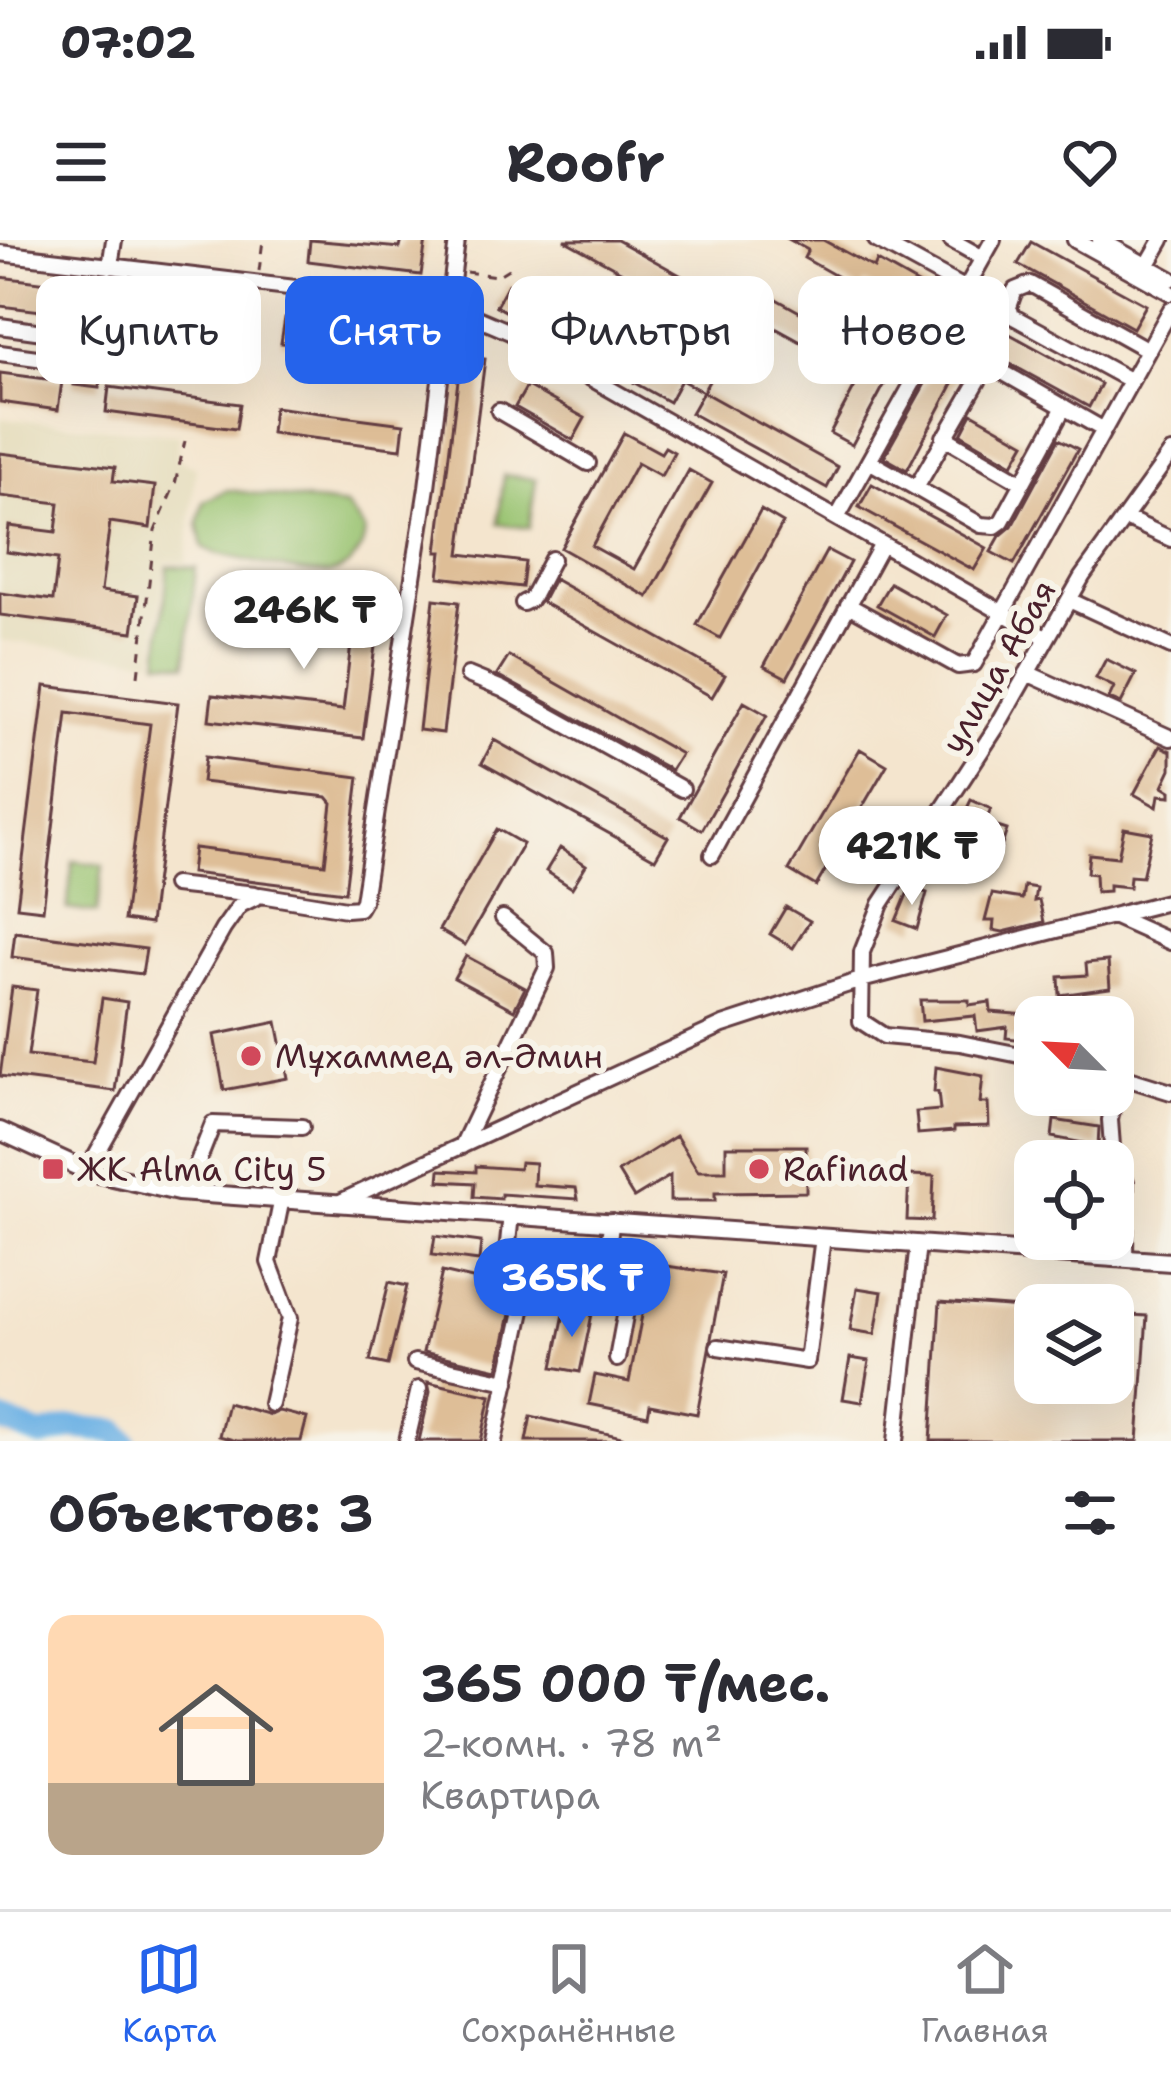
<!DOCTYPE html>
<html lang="ru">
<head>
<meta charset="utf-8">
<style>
	body { margin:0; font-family:"Shantell Sans",sans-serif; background:#f2f2f3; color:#2b2b33; height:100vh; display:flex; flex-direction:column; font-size:45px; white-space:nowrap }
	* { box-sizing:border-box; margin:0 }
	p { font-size:39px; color:#7c7c81 }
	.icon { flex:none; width:66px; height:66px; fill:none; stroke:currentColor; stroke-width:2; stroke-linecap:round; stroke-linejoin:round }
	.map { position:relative; height:1201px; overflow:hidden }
	.drawer { display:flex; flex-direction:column; background:#fff; flex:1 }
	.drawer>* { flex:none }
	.banner { position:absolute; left:36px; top:36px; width:1101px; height:108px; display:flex; gap:24px }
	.needle { width:78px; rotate:294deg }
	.buttons { position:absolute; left:1014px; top:756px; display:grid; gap:24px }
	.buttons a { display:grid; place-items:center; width:120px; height:120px; border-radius:24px; background:#fff; box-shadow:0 12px 48px #0002; font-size:60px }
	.price { position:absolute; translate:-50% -102px; padding:0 27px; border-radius:42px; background:#fff; color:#222; font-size:39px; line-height:78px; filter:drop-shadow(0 3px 6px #0008) }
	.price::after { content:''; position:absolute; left:50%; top:72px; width:36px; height:27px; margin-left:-18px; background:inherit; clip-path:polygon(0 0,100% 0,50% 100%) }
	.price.current { background:#2563eb; color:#fff }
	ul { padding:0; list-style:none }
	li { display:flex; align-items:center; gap:36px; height:300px; padding:0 48px }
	li span { display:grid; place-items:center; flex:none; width:336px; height:240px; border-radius:24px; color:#555 }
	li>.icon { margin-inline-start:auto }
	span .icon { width:144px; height:144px; fill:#fffc; stroke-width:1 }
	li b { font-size:51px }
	h2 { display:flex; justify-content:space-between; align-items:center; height:144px; padding:0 48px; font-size:51px }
	.tag { padding:0 42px; border-radius:24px; background:#fff; box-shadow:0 12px 48px #0002; font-size:42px; line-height:108px }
	.tag.current { background:#2563eb; color:#fff }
	.status { display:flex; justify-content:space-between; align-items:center; height:84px; padding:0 60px; background:#fff; direction:ltr }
	.status svg { height:33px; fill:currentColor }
	header { display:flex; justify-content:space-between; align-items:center; height:156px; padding:0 48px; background:#fff; font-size:54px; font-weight:700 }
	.dock { display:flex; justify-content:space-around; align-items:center; height:168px; border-top:3px solid #e1e1e2; background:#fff; font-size:33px; color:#7c7c81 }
	.dock a { display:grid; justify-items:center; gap:6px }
	.dock .current { color:#2563eb }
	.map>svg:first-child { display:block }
</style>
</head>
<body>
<div class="status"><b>07:02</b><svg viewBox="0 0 49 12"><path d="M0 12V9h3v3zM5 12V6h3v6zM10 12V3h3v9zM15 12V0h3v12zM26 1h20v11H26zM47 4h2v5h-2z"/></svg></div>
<header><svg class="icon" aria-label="menu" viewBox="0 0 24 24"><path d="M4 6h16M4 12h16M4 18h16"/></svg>Roofr<svg class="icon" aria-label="heart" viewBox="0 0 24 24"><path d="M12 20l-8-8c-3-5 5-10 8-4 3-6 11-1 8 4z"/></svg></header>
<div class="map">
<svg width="1171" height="1201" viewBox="0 0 1171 1201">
	<rect width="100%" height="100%" fill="#f7f3e8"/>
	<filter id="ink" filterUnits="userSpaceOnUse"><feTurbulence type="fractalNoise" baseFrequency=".00833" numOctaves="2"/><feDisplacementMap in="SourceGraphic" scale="24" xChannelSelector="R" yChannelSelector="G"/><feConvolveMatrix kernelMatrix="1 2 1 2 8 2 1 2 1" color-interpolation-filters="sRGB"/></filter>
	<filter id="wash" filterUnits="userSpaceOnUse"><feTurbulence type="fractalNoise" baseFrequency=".004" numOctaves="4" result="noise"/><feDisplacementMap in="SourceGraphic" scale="48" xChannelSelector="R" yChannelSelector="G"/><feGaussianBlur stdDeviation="2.7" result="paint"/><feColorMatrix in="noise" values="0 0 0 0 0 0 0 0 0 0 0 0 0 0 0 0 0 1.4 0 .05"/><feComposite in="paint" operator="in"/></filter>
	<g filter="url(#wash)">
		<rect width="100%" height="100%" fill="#f4e5ce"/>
		<path fill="#e4dbba" d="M0,178L179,195L177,219L196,227L186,323L165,321L154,420L0,400Z"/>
		<path fill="#98c370" stroke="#71714e" stroke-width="3" d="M504,235L536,239L529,288L498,284Z
			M228,250L346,266L365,290C364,310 353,328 331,333C312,337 239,318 215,313L203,307L198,283L204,261Z
			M168,326L196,328L186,424L159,421Z
			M73,621L103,625L97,673L67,669Z"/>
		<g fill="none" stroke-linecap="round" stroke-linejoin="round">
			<path stroke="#70b3e5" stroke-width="24" d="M0,1180L42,1196L73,1187L116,1191L125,1201"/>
		</g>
		<g id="blocks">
			<path fill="#debe97" d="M310,0L400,8L402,0H426L421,35L308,21Z
				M564,0H617L725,60L713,82Z
				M790,0H823L874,28L877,21L934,53L922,75L865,43L861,50L804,18L808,10Z
				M1031,2L1146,65L1133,88L1018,24Z
				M0,37L72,46L71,50L111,56L251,74L248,99L108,82L99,148L74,145L83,76L0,66Z
				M508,44L681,140L669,162L496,66Z
				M760,50L895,125L852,205L830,193L861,135L748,73Z
				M285,78L415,95L412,120L281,103Z
				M986,81L1101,144L1089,167L974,104Z
				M713,82L735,94L703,152L681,140Z
				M945,108L966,119L907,230L884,217Z
				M461,116L485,119L460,314L525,322L522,347L439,337L442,312H437Z
				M0,133L62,141L58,170L0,162Z
				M527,146L585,178L573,200L515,167Z
				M109,147L240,164L236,189L106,172Z
				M703,152L838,227L827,248L691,173Z
				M274,167L404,184L401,209L271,193Z
				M972,173L1025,203L1013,224L961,194Z
				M624,193L661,213L665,207L674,212L661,236L637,223L592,306L634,329L689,230L712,243L648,357L561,308Z
				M1059,199L1078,209L1014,324L991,312L1000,296L1012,286Z
				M0,213L115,227L113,241L155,246L150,288L110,282L101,351L138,356L133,392L0,375V353L53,360L58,319L6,312L9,286L56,292L59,263L0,256Z
				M872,244L987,308L974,330L859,267Z
				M761,270L783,283L720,398L697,385Z
				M827,310L850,322L787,438L764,426Z
				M554,339L725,435L712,457L542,362Z
				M890,343L947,375L935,397L877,365Z
				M434,359L459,362L443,493L419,490Z
				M224,363L378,383L363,498L209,480L212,455L343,470L351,404L221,389Z
				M509,416L681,514L671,530L497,435Z
				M1106,419L1136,434L1121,463L1109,458L1114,447L1096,438Z
				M45,446L178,463L150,684L124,680L150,484L67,473L43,670L17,667Z
				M744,462L767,475L702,590L680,577Z
				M494,500L668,597L655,619L482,523Z
				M1160,506L1171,511V529L1163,546L1171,551V556L1159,555L1157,567L1134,554Z
				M860,509L887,525L816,646L789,630Z
				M205,517L359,537L345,652L191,633L194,608L325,624L332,563L327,557L202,542Z
				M971,560L991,569L985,583L1007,590L1000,611L994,609L988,632L972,627L983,594L960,583Z
				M1124,588L1152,593L1142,637L1130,636L1129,647L1109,645V651L1096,652L1095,634L1087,633L1089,614L1118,617Z
				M497,589L523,604L465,705L439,690Z
				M560,608L586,625L572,648L546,631Z
				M1024,646L1036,648L1034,661L1039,660L1044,682L1003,692L993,690L994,681H985L992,654L1022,659Z
				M910,647L927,653L917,689L896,681Z
				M786,667L810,681L793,708L770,694Z
				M15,692L146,709L142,734L12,717Z
				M466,716L525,748L514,770L454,738Z
				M1108,721L1110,748L1060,755L1059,737L1087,735L1086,723Z
				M12,747L37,750L28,815L93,822L102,758L127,762L115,851L0,836Z
				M920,760H969V765L990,762L991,772L1029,775L1026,800L1006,798L1007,787L977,791L975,776L922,781Z
				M277,782L288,838L224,850L214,795Z
				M936,827L983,836L980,863H988L989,886L954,887V891L918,894L916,872L940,870L938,852H934Z
				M1054,880L1099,887L1098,906L1052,897Z
				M676,896L698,931H726V906H806V952L715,953V961H670V936L634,958L618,932Z
				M520,922L535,923L534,945L576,948L578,959L501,954V959L474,957L475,943L439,941L440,930L476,932V926L519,929Z
				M909,935L934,936L932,981L907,980Z
				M435,996L481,1002L479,1021L432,1015Z
				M652,1024L723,1034L697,1174L650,1165L648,1176L589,1164L595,1135L629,1142Z
				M442,1032L503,1046L514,1056L498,1129L423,1112Z
				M389,1042L407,1046L388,1125L370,1121Z
				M857,1048L882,1052L875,1094L850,1090Z
				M940,1062L1035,1069V1143H1113V1074L1147,1076L1138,1201H931Z
				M565,1069L592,1074L580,1132L553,1127Z
				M850,1118L869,1121L862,1162L843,1159Z
				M428,1142L491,1156L481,1201H419L430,1152Z
				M227,1163L270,1175L279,1171L307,1178L301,1201H237L219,1196Z
				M531,1176L622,1197L621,1201H526Z"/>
		</g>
	</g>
	<g filter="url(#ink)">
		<use href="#blocks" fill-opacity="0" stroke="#643d43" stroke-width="3"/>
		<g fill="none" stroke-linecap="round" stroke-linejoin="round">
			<g stroke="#643d43" stroke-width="20">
				<path id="minor" d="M876,0L966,49
					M951,0L983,18
					M1075,0L1171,53
					M1100,0L1171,39
					M0,13L449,66L510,92L1047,398
					M1147,26L1162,0
					M110,27L114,0
					M0,86L57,94L56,119L52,120L0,113
					M1131,141L1012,76L1009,67L1015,50L1030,44L1148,110
					M499,171L588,223
					M944,197L1023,243
					M869,221L981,285L995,286L1002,281L1064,167
					M916,248L985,129H997L1104,190
					M837,278L993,0
					M1125,278L1171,299
					M1069,360L1171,407
					M523,363L531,359L552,319
					M848,365L958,426L974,424L1171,69
					M1027,433L1171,498
					M468,435L502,449L682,549
					M712,615L882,304
					M174,645L255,654
					M1113,676L1171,702
					M1035,818L960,803L884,796L861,781L862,712L881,664L996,488L1082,337L1171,213
					M1113,834L1171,852
					M1119,835L1110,880L1112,906L1126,942L1125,1019
					M462,906L547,728L546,713L503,678
					M87,931L223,689L240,665L260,655L346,669L359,668L363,661L427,247L457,0
					M186,952L213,884L302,887
					M342,961L723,785L861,740L1171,661
					M612,981L600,1050L629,1054L617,1119
					M718,1107L807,1121L823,997
					M415,1122L507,1142
					M271,1164L290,1078L269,1022L282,958
					M407,1201L419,1149
					M494,1201L526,1052L505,1033L511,974
					M896,1201L918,1004"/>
			</g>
			<g stroke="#643d43" stroke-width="22">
				<path id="major" d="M0,891L87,931L178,952L1171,1022"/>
			</g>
			<path stroke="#643d43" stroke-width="3" stroke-dasharray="9 9" stroke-linecap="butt" d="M259,31L263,0
				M466,32L497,36L515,25
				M128,131L203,108
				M138,436L155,291L175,244L185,201"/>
			<use href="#minor" stroke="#fff" stroke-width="14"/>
			<use href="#major" stroke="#fff" stroke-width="16"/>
		</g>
	</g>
	<g fill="#d1495b" stroke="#f7f3e8" stroke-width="4.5">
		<circle cx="251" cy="816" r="12"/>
		<rect x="41" y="917" width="24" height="24" rx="6"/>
		<circle cx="759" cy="929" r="12"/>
	</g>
	<g text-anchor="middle" stroke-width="12" stroke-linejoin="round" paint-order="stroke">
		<g font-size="33" fill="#4a1f2b" stroke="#f7f3e8">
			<text transform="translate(998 426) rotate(-60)" y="12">улица Абая</text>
		</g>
		<g font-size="33" fill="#4a1f2b" stroke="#f7f3e8" text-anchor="start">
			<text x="275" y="828">Мұхаммед әл-Әмин</text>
			<text x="77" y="941">ЖК Alma City 5</text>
			<text x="783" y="941">Rafinad</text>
		</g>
	</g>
</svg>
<div class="buttons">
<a><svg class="needle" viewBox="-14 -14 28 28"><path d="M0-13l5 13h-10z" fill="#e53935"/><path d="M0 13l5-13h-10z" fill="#7c7c81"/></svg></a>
<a><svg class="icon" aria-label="locate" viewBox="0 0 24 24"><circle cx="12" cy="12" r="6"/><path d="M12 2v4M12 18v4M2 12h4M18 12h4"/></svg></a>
<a><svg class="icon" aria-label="layers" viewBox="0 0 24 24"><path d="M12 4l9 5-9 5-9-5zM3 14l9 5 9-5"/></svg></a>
</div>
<b class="price" style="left:304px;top:432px">246K ₸</b>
<b class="price" style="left:912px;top:668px">421K ₸</b>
<b class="price current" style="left:572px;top:1100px">365K ₸</b>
<div class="banner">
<a class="tag">Купить</a>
<a class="tag current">Снять</a>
<a class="tag">Фильтры</a>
<a class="tag">Новое</a>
</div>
</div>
<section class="drawer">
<h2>Объектов: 3<svg class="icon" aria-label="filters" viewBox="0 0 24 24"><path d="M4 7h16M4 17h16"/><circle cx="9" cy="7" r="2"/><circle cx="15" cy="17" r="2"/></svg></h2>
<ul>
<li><span style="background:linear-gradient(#ffd9b3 70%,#b9a48a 0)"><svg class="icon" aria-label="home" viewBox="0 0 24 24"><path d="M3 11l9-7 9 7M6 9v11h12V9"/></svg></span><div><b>365 000 ₸/мес.</b><p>2-комн. · 78 m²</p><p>Квартира</p></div></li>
</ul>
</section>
<nav class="dock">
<a class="current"><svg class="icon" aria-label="map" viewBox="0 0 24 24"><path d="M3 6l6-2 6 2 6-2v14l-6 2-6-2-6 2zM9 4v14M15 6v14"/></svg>Карта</a>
<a><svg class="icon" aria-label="saved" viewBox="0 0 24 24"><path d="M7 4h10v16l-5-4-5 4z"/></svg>Сохранённые</a>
<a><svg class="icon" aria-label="home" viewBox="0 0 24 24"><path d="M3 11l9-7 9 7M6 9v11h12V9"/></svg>Главная</a>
</nav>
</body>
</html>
